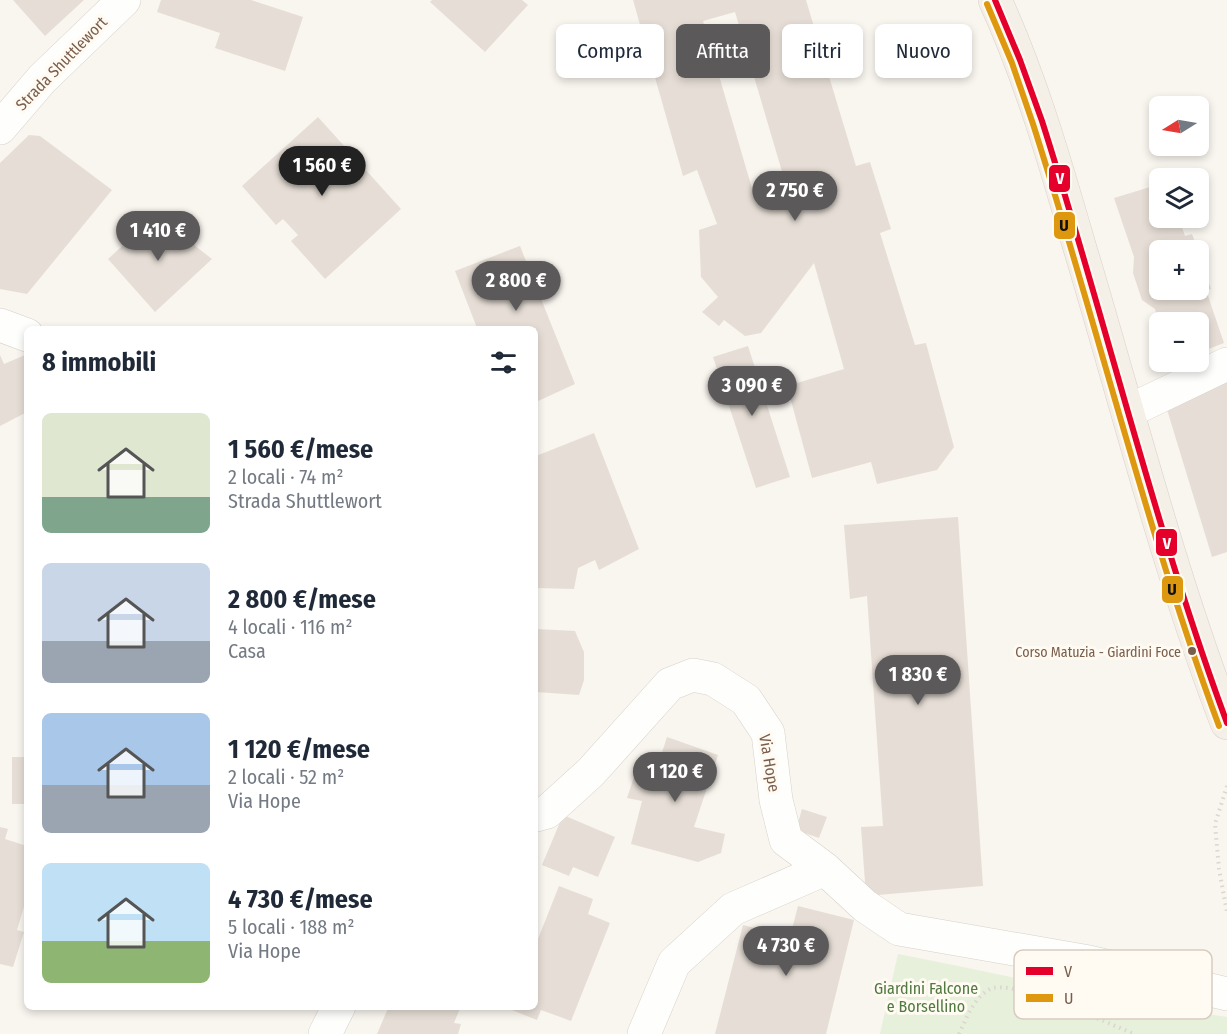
<!DOCTYPE html>
<html lang="it">
<head>
<meta charset="utf-8">
<style>
	body { margin:0; font-family:"Fira Sans Condensed",sans-serif; background:#f6f6f7; color:#1f2937; height:100vh; display:flex; flex-direction:column; font-size:22px; white-space:nowrap }
	* { box-sizing:border-box; margin:0 }
	p { font-size:20px; color:#747a83 }
	.icon { flex:none; width:33px; height:33px; fill:none; stroke:currentColor; stroke-width:2; stroke-linecap:round; stroke-linejoin:round }
	.map { position:relative; flex:1; overflow:hidden }
	.side { position:absolute; left:24px; top:326px; width:514px; height:684px; display:flex; flex-direction:column; background:#fff; border-radius:9px; box-shadow:0 3px 9px #0003 }
	.side>* { flex:none }
	.top-card { position:absolute; left:556px; top:24px; width:570px; height:54px; display:flex; gap:12px }
	.needle { width:39px; rotate:259deg }
	.buttons { position:absolute; left:1149px; top:96px; display:grid; gap:12px }
	.buttons a { display:grid; place-items:center; width:60px; height:60px; border-radius:9px; background:#fff; box-shadow:0 3px 9px #0003; font-size:30px }
	.price { position:absolute; translate:-50% -51px; padding:0 14px; border-radius:21px; background:#5c595a; color:#fff; font-size:20px; line-height:39px; filter:drop-shadow(0 2px 3px #0008) }
	.price::after { content:''; position:absolute; left:50%; top:36px; width:18px; height:14px; margin-left:-9px; background:inherit; clip-path:polygon(0 0,100% 0,50% 100%) }
	.price.current { background:#222; color:#fff }
	ul { padding:0; list-style:none }
	li { display:flex; align-items:center; gap:18px; height:150px; padding:0 18px }
	li span { display:grid; place-items:center; flex:none; width:168px; height:120px; border-radius:9px; color:#555 }
	li>.icon { margin-inline-start:auto }
	span .icon { width:72px; height:72px; fill:#fffc; stroke-width:1 }
	li b { font-size:26px }
	h2 { display:flex; justify-content:space-between; align-items:center; height:72px; padding:0 18px; font-size:26px }
	.pill { padding:0 21px; border-radius:9px; background:#fff; box-shadow:0 3px 9px #0003; font-size:21px; line-height:54px }
	.pill.current { background:#5c595a; color:#fff }
	.map>svg:first-child { display:block }
</style>
</head>
<body>
<div class="map">
<svg width="1227" height="1034" viewBox="0 0 1227 1034">
	<rect width="100%" height="100%" fill="#f9f5ef"/>
	<path fill="#e6f0da" d="M898,954C1007,975 1116,1001 1227,1017V1034H880Z"/>
	<path fill="#e6ded6" fill-rule="evenodd" d="M13,0H84L45,36Z
		M161,0H251L303,17L285,71L215,48L220,33L157,12Z
		M432,0H522L528,5L485,52L430,2Z
		M633,0H806L856,166L870,162L891,229L880,233L915,345L926,343L954,447L937,470L877,484L871,462L812,478L787,386L844,369L814,263L761,333L745,336L724,320L719,326L702,312L718,297L701,277L699,230L717,224L697,170L683,176ZM735,12L788,192L756,202L703,21Z
		M318,117L401,209L325,279L291,241L298,235L283,219L276,225L242,186Z
		M29,135L40,136L112,190L27,294L0,289V163Z
		M1160,184V218H1179L1185,236L1192,234L1198,250H1160V290H1198L1199,254L1211,289L1206,290L1224,343L1198,353V322H1159L1155,309L1142,300L1133,273L1134,257L1114,198Z
		M156,215L212,259L155,312L108,259Z
		M520,246L575,384L536,402V328H477L455,271Z
		M748,346L790,477L756,488L713,357Z
		M0,355L4,364L25,355L27,359V412L0,426Z
		M1227,382V552L1212,557L1165,403Z
		M594,433L639,549L599,570L595,560L578,568L574,589L536,588V456Z
		M958,517L983,886L866,896L861,827L883,826L867,596L850,599L844,525Z
		M536,629L575,631L584,652V680L579,695L536,692Z
		M667,737L718,755L694,827L725,834L721,853L698,862L631,844L642,801L627,798L638,765L656,771Z
		M12,757H27V804H12Z
		M802,809L827,817L819,838L796,830Z
		M563,815L615,837L598,877L573,867L569,876L542,865Z
		M0,827L8,829L5,839L27,846V897L17,930L24,932L13,967L0,964Z
		M559,886L593,899L588,914L610,923L571,1021L541,1010L537,1020L509,1009L510,1006H536V944Z
		M798,906L854,920L826,1034H715L743,925L790,937Z
		M389,1006H461L454,1023L461,1024L458,1034H377Z"/>
	<g fill="none" stroke-linecap="round" stroke-linejoin="round">
		<g stroke="#d7d1ca" stroke-width="34">
			<path id="street" d="M0,128L42,79L124,0
				M0,325L27,335
				M1129,411L1227,364
				M536,815L547,812L591,772L670,684L693,675L713,679L746,700L768,733L776,800L786,840L825,869L865,906L899,929L1089,962L1227,994
				M325,1034L339,1006
				M644,1034L674,963L733,909L825,869"/>
		</g>
		<g stroke="#dad1cb" stroke-width="34">
			<path id="primary" d="M995,0C1031,79 1055,162 1079,245C1127,404 1167,567 1227,723"/>
		</g>
		<path stroke="#dcd5d0" stroke-width="4" stroke-dasharray="1.5 4.5" stroke-linecap="butt" d="M1227,786L1215,824L1219,869L1227,912
			M959,1034C967,1017 973,999 990,989C1010,978 1110,1024 1134,1034"/>
		<use href="#street" stroke="#fefefd" stroke-width="33"/>
		<use href="#primary" stroke="#f4efe7" stroke-width="33"/>
		<g stroke="#fffaf2" stroke-width="10">
			<path id="bus-1" d="M995,0L1020,60L1042,121C1106,321 1154,526 1227,723"/>
		</g>
		<g stroke="#fffaf2" stroke-width="10">
			<path id="bus-2" d="M987,4L1012,63L1033,124C1097,324 1146,529 1219,726"/>
		</g>
		<use href="#bus-1" stroke="#e4002b" stroke-width="6"/>
		<use href="#bus-2" stroke="#de980f" stroke-width="6"/>
	</g>
	<circle fill="#7a5e4c" stroke="#fffaf2" stroke-width="2" cx="1192" cy="651" r="5"/>
	<g text-anchor="middle" stroke-width="6" stroke-linejoin="round" paint-order="stroke">
		<g font-size="14" fill="#7a5e4c" stroke="#fffaf2" text-anchor="end">
			<text x="1181" y="657">Corso Matuzia - Giardini Foce</text>
		</g>
		<g font-size="16" fill="#7a5e4c" stroke="#fffaf2">
			<text transform="translate(61 63) rotate(-46)" y="6">Strada Shuttlewort</text>
			<text transform="translate(770 763) rotate(80)" y="6">Via Hope</text>
		</g>
		<g font-size="16" fill="#507a41" stroke="#fffaf2">
			<text x="926" y="994">Giardini Falcone<tspan x="926" dy="18">e Borsellino</tspan></text>
		</g>
	</g>
	<rect x="1014" y="950" width="198" height="69" rx="9" fill="#fffaf2" stroke="#d7cbc0" stroke-width="1.5"/>
	<rect x="1026" y="967" width="27" height="8" fill="#e4002b"/>
	<rect x="1026" y="994" width="27" height="8" fill="#de980f"/>
	<g font-size="16" fill="#7a5e4c">
		<text x="1064" y="977">V</text>
		<text x="1064" y="1004">U</text>
	</g>
	<g stroke="#fffaf2" stroke-width="2">
		<rect x="1048" y="164" width="23" height="29" rx="6" fill="#e4002b"/>
		<rect x="1053" y="211" width="23" height="29" rx="6" fill="#de980f"/>
		<rect x="1155" y="528" width="23" height="29" rx="6" fill="#e4002b"/>
		<rect x="1161" y="575" width="23" height="29" rx="6" fill="#de980f"/>
	</g>
	<g font-size="16" text-anchor="middle" font-weight="bold" fill="#fff">
		<text x="1060" y="184">V</text>
		<text x="1167" y="549">V</text>
	</g>
	<g font-size="16" text-anchor="middle" font-weight="bold" fill="#111">
		<text x="1064" y="231">U</text>
		<text x="1172" y="595">U</text>
	</g>
</svg>
<div class="buttons">
<a><svg class="needle" viewBox="-14 -14 28 28"><path d="M0-13l5 13h-10z" fill="#e53935"/><path d="M0 13l5-13h-10z" fill="#747a83"/></svg></a>
<a><svg class="icon" aria-label="layers" viewBox="0 0 24 24"><path d="M12 4l9 5-9 5-9-5zM3 14l9 5 9-5"/></svg></a>
<a>+</a>
<a>−</a>
</div>
<b class="price current" style="left:322px;top:197px">1 560 €</b>
<b class="price" style="left:795px;top:222px">2 750 €</b>
<b class="price" style="left:158px;top:262px">1 410 €</b>
<b class="price" style="left:516px;top:312px">2 800 €</b>
<b class="price" style="left:752px;top:417px">3 090 €</b>
<b class="price" style="left:918px;top:706px">1 830 €</b>
<b class="price" style="left:675px;top:803px">1 120 €</b>
<b class="price" style="left:786px;top:977px">4 730 €</b>
<div class="top-card">
<a class="pill">Compra</a>
<a class="pill current">Affitta</a>
<a class="pill">Filtri</a>
<a class="pill">Nuovo</a>
</div>
<section class="side">
<h2>8 immobili<svg class="icon" aria-label="filters" viewBox="0 0 24 24"><path d="M4 7h16M4 17h16"/><circle cx="9" cy="7" r="2"/><circle cx="15" cy="17" r="2"/></svg></h2>
<ul>
<li><span style="background:linear-gradient(#dfe7d0 70%,#7fa58c 0)"><svg class="icon" aria-label="home" viewBox="0 0 24 24"><path d="M3 11l9-7 9 7M6 9v11h12V9"/></svg></span><div><b>1 560 €/mese</b><p>2 locali · 74 m²</p><p>Strada Shuttlewort</p></div></li>
<li><span style="background:linear-gradient(#c9d6e8 65%,#9aa5b1 0)"><svg class="icon" aria-label="home" viewBox="0 0 24 24"><path d="M3 11l9-7 9 7M6 9v11h12V9"/></svg></span><div><b>2 800 €/mese</b><p>4 locali · 116 m²</p><p>Casa</p></div></li>
<li><span style="background:linear-gradient(#a9c7e8 60%,#9aa5b1 0)"><svg class="icon" aria-label="home" viewBox="0 0 24 24"><path d="M3 11l9-7 9 7M6 9v11h12V9"/></svg></span><div><b>1 120 €/mese</b><p>2 locali · 52 m²</p><p>Via Hope</p></div></li>
<li><span style="background:linear-gradient(#bfe0f5 65%,#8fb573 0)"><svg class="icon" aria-label="home" viewBox="0 0 24 24"><path d="M3 11l9-7 9 7M6 9v11h12V9"/></svg></span><div><b>4 730 €/mese</b><p>5 locali · 188 m²</p><p>Via Hope</p></div></li>
</ul>
</section>
</div>
</body>
</html>
